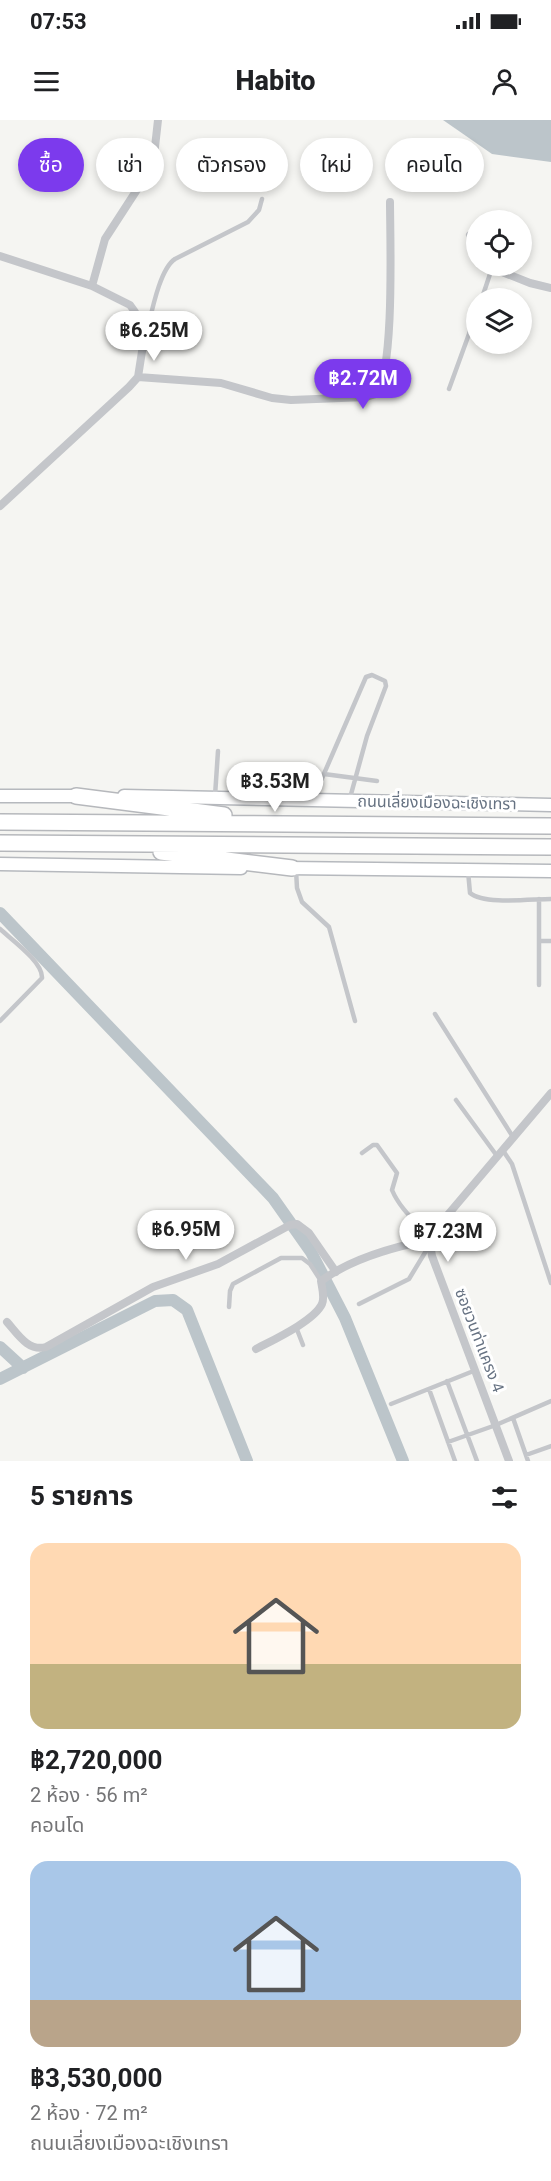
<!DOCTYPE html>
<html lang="th">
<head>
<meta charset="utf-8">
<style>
	body { margin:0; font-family:Roboto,"Noto Sans Thai",sans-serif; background:#f2f2f2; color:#202124; height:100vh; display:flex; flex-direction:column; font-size:22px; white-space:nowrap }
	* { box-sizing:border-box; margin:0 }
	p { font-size:20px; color:#757577 }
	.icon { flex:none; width:33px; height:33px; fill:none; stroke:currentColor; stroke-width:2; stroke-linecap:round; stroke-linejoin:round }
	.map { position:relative; height:1341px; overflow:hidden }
	.details { display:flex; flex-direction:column; background:#fff; flex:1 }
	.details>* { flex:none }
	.banner { position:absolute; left:18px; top:18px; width:516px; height:54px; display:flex; gap:12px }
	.buttons { position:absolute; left:466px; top:90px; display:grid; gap:12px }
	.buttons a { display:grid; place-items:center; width:66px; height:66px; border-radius:50%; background:#fff; box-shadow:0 3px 9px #0003; font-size:30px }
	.price { position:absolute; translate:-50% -51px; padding:0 14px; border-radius:21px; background:#fff; color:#222; font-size:20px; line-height:39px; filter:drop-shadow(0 2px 3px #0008) }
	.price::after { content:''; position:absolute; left:50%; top:36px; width:18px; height:14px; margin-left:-9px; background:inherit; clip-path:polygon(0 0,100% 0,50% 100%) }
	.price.selected { background:#7c3aed; color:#fff }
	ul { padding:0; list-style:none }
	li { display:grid; align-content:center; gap:12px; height:318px; padding:0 30px }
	li span { display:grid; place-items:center; height:186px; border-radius:18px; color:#555 }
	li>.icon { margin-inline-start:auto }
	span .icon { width:108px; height:108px; fill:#fffc; stroke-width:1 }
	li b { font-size:26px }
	h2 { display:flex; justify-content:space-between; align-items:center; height:72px; padding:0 30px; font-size:26px }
	.pill { padding:0 21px; border-radius:27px; background:#fff; box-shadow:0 3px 9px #0003; font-size:21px; line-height:54px }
	.pill.selected { background:#7c3aed; color:#fff }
	.status { display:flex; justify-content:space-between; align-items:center; height:42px; padding:0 30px; background:#fff; direction:ltr }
	.status svg { height:16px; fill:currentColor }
	header { display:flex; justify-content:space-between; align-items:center; height:78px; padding:0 30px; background:#fff; font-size:27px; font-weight:800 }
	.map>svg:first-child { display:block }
</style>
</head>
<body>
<div class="status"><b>07:53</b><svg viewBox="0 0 49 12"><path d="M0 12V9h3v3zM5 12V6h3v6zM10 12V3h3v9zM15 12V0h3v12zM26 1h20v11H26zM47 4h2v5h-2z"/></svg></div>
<header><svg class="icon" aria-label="menu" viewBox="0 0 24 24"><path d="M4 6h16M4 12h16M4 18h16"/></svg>Habito<svg class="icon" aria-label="person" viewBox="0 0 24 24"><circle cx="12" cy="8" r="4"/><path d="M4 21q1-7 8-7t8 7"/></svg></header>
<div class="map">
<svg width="551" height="1341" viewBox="0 0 551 1341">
	<rect width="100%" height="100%" fill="#f5f5f2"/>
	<path fill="#bcc5ca" d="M443,0H551V42L492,34Z"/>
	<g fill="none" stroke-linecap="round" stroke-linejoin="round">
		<path stroke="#bcc5ca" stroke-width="12" d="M0,793L273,1078L311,1132L345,1198L403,1341
			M0,1227L23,1248
			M0,1259L155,1181L173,1180L187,1190L247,1341"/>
		<g stroke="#b6b9be" stroke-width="15">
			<path id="secondary" d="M0,676H83
				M124,676L551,685
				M0,744L241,748
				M285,748L551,751"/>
		</g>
		<g stroke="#b6b8bc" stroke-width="18">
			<path id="highway" d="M76,676L224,695
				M0,702L551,706
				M0,723L551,727
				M161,732L292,748"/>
		</g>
		<path stroke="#c4c6ca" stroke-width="4.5" d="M482,178L492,148
			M144,223C150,202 158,150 175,139L248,102L259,90L262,79
			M449,269L477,192
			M324,654L377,661
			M215,676L218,631
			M313,679L366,557L372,555L385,561L386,566L367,616L350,678
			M296,750L297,768L302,782L329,807L355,901
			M468,751L470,773C484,785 532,779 551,779
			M0,809C12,820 43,842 42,858L0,901
			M539,821H551
			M539,865V779
			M435,894L513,1017
			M456,980L497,1036
			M502,1029L512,1044L551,1163
			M362,1033L373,1025H377L397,1053L392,1070C400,1089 416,1102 429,1117
			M359,1184L409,1159L429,1126
			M229,1187L230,1171L233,1164L281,1138H302L310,1144L321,1161
			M296,1207L303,1225
			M447,1261L477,1341
			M429,1269L455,1341
			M391,1284L476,1250
			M513,1298L528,1341
			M448,1322L496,1305L551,1281
			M526,1335L551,1326"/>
		<path stroke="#c4c6ca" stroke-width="8" d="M470,115L477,127
			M0,136L92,166L130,185L135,192L143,225L138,257L129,267L0,386
			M490,146L492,148L530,163L551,168
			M92,166L105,119L153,45L158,0
			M138,257L221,263L272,278L291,280L366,277L376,274C395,251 390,116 390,82
			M7,1202C17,1213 28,1232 46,1227L153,1167L218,1144L290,1105L297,1104L309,1113L336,1152
			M256,1229C273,1220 314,1201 322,1184C325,1177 322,1168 321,1161C351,1139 393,1127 429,1120
			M509,1341L432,1136L429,1117L551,973"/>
		<use href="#secondary" stroke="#fff" stroke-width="12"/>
		<use href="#highway" stroke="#fff" stroke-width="15"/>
	</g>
	<g text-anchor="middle" stroke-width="6" stroke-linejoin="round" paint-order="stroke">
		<g font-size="16" fill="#667282" stroke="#fff">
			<text transform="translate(437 682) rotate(1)" y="6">ถนนเลี่ยงเมืองฉะเชิงเทรา</text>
			<text transform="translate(480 1220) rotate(69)" y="6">ซอยวนท่าแครง 4</text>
		</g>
	</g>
</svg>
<div class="buttons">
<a><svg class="icon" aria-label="locate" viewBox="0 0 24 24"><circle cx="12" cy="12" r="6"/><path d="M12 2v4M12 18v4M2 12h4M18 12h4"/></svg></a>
<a><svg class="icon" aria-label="layers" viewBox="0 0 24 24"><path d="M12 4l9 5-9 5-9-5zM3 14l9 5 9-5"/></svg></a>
</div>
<b class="price" style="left:154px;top:242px">฿6.25M</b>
<b class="price selected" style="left:363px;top:290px">฿2.72M</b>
<b class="price" style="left:275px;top:693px">฿3.53M</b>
<b class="price" style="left:186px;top:1141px">฿6.95M</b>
<b class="price" style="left:448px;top:1143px">฿7.23M</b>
<div class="banner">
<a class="pill selected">ซื้อ</a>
<a class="pill">เช่า</a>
<a class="pill">ตัวกรอง</a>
<a class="pill">ใหม่</a>
<a class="pill">คอนโด</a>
</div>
</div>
<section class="details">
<h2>5 รายการ<svg class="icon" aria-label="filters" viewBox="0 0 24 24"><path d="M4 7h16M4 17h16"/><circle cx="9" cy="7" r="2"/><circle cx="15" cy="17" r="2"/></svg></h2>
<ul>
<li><span style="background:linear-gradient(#ffd9b3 65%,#c2b280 0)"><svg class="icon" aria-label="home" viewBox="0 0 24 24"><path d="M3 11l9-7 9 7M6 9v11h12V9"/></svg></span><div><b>฿2,720,000</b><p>2 ห้อง · 56 m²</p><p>คอนโด</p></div></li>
<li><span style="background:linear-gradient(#a9c7e8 75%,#b9a48a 0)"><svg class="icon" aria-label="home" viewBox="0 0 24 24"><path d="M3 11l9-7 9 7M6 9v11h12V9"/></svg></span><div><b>฿3,530,000</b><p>2 ห้อง · 72 m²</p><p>ถนนเลี่ยงเมืองฉะเชิงเทรา</p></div></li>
</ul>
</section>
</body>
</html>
